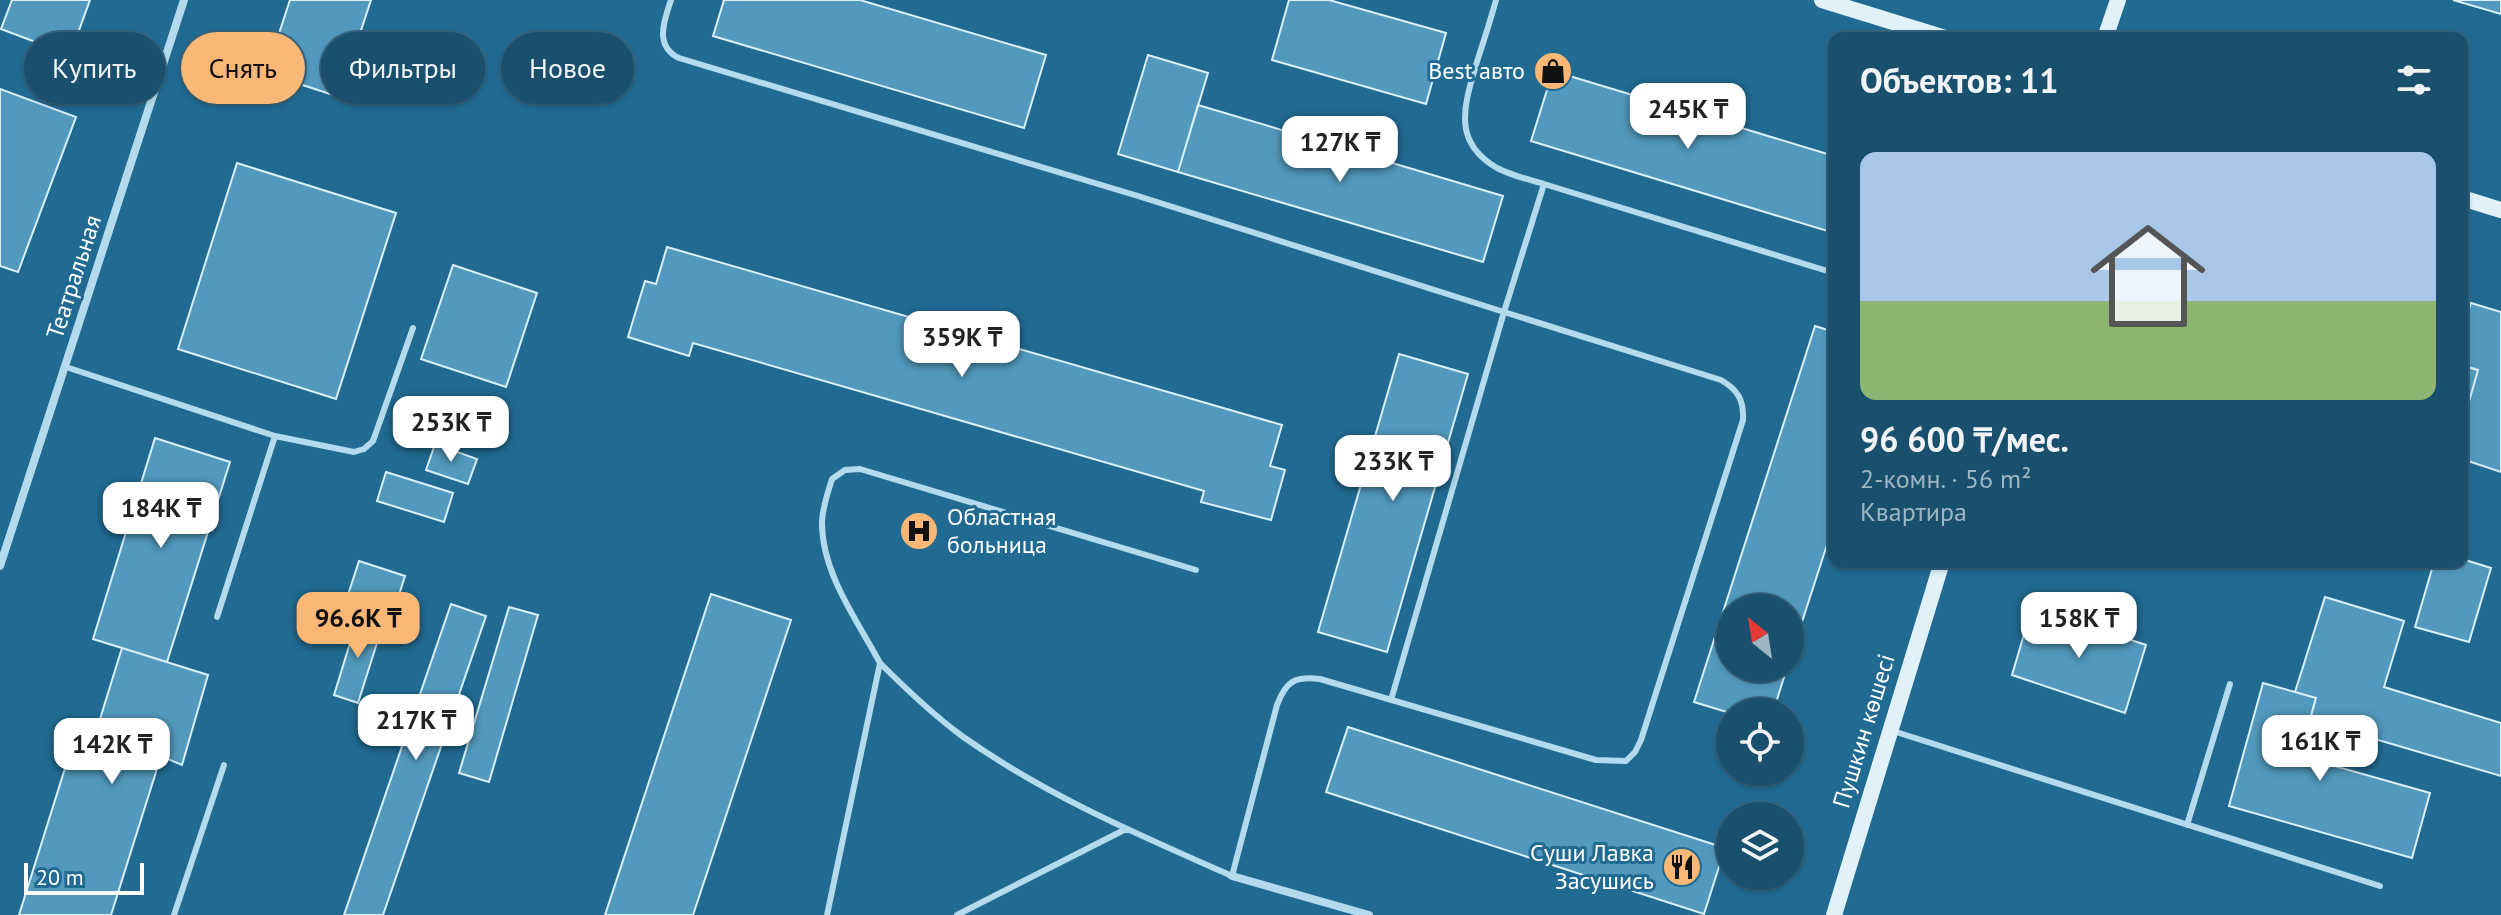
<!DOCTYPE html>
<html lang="ru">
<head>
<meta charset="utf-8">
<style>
	body { margin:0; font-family:"PT Sans",sans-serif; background:#265a76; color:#f1f3f6; height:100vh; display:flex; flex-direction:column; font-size:30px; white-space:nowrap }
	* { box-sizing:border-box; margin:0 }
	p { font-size:26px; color:#9fb5c2 }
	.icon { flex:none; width:44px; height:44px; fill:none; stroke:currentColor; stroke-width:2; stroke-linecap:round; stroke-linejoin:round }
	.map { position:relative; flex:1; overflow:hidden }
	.drawer { position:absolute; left:1828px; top:32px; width:640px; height:536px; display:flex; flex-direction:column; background:#19506e; border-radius:16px; box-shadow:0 2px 6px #0004,0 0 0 2px #376781 }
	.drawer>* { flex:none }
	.hud { position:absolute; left:24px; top:32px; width:760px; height:72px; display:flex; gap:16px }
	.needle { width:52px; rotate:330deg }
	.buttons { position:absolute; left:1716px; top:594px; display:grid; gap:16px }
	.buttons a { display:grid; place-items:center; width:88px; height:88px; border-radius:50%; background:#19506e; box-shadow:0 2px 6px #0004,0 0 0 2px #376781; font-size:40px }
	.scale { position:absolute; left:24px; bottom:20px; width:120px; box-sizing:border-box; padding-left:8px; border:4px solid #fff; border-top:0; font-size:22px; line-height:28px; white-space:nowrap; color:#fff; -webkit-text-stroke:6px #216b93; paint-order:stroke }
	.price { position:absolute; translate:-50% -68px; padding:0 18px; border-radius:16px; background:#fff; color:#222; font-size:26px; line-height:52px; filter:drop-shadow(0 2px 4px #0008) }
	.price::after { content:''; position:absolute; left:50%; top:48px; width:24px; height:18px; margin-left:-12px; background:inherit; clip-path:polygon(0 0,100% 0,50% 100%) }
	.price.on { background:#fab775; color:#111 }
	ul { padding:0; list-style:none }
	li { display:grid; align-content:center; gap:16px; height:424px; padding:0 32px }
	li+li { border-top:2px solid #376781 }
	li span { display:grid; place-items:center; height:248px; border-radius:16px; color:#555 }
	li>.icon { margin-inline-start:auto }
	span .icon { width:144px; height:144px; fill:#fffc; stroke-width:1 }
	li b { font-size:34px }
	h2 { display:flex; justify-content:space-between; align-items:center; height:96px; padding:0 32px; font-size:34px }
	.pill { padding:0 28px; border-radius:36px; background:#19506e; box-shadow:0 2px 6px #0004,0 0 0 2px #376781; font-size:28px; line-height:72px }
	.pill.on { background:#fab775; color:#111 }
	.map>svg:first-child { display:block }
</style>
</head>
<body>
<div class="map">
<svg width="2501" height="915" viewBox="0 0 2501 915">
	<rect width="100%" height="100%" fill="#216b93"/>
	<path fill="#5299bd" stroke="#d9effa" stroke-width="2" d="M12,0H90L70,55L1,29Z
		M290,0H371L339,97L266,73Z
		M724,0H860L1046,55L1024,128L713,36Z
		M1289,0H1329L1446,33L1426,104L1272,60Z
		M2453,0H2501V14Z
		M1148,55L1208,73L1178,172L1118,154Z
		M1553,71L1834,156V233L1531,141Z
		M0,89L76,117L18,272L0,266Z
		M1198,105L1503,196L1483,262L1178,172Z
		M237,163L396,213L336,399L178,349Z
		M667,247L1282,425L1270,466L1285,470L1271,520L1201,502L1204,491L693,343L689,356L628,337L645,281L656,284Z
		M453,265L537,293L506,387L421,359Z
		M2471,303L2501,312V472L2462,459V426L2478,370L2462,365V331Z
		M1815,326L1834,332V523L1790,659V608H1730V668H1787L1773,712L1730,713L1694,702Z
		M1399,354L1468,374L1387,652L1318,632Z
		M2462,366L2478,370L2462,426Z
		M446,411L484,421L478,444L439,435Z
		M155,438L230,462L167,662L93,639Z
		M435,444L477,459L468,484L426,470Z
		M386,472L453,493L444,522L377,501Z
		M2462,559L2491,568L2469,642L2415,627L2434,562H2462Z
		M359,561L405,576L392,617L346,601Z
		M711,594L791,620L693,915H605Z
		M2325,597L2404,621L2384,687L2501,723V776L2310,720L2316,698L2295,692Z
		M451,604L486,616L383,915H344Z
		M509,607L538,615L489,782L459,773Z
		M2032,607L2146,645L2125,713L2012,675Z
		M358,617L383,624L358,703L334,695Z
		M122,648L208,675L182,765L161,756L111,915H19L77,730L95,735Z
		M2263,683L2316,698L2299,756L2430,793L2412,858L2229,806Z
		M1348,727L1725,848L1704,914L1326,792Z"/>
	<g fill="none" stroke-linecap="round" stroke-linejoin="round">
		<path stroke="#b3daed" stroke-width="6" d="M671,0C664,21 654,46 679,58L1138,196L1504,312L1544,184C1528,179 1512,176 1497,168C1452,142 1464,106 1476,65C1483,43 1490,22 1496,0
			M1544,184L1834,273
			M66,367L275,436L354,452L364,449L373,441L413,328
			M2462,507L2463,508
			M217,617L275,436
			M880,663C857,620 821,572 822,521C823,506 828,492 832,479L845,470L860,469L1196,570
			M1893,731L2380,886
			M2187,825L2230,684
			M174,915L224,765
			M827,915L880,663C906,689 932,714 962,736C1045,795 1139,835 1232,876L1277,705C1286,681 1295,676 1320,679L1596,760L1626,761L1635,752L1641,740L1743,420C1744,400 1738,390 1721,380L1504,312L1391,700
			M957,915L1126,829"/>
		<path stroke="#b3daed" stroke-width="8" d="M0,566L184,0
			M1232,876L1369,915"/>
		<path stroke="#e0f1fa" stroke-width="16" d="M1822,0L1945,38
			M2105,38L2118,0
			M2462,198L2501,210
			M1834,915L1942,562"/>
	</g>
	<defs>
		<g id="shop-disc" transform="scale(2)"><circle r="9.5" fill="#fab775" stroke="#216b93"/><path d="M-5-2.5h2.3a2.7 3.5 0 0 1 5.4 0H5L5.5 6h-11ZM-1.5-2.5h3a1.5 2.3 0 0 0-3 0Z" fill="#111"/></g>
		<g id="hospital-disc" transform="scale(2)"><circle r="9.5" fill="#fab775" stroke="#216b93"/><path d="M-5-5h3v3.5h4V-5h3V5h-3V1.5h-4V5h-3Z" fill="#111"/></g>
		<g id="restaurant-disc" transform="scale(2)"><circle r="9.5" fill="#fab775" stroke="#216b93"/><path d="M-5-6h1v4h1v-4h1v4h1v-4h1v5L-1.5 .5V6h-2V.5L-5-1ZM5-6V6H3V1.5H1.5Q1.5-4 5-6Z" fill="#111"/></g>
	</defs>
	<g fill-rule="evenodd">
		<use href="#shop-disc" x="1553" y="71"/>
		<use href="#hospital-disc" x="919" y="531"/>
		<use href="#restaurant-disc" x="1682" y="867"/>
	</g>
	<g text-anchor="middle" stroke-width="6" stroke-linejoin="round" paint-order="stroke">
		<g font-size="24" fill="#fff" stroke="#216b93" text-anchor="end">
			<text x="1525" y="79">Best авто</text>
			<text x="947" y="525" text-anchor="start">Областная<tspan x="947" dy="28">больница</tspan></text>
			<text x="1654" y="861">Суши Лавка<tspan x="1654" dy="28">Засушись</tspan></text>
		</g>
		<g font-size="24" fill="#fff" stroke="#216b93">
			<text transform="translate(74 277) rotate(-72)" y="8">Театральная</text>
			<text transform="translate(1864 731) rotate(-73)" y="8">Пушкин көшесі</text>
		</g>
	</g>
</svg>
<div class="buttons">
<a><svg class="needle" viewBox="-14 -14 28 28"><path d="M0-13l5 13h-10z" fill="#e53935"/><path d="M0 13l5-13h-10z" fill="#9fb5c2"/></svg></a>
<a><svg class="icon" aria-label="locate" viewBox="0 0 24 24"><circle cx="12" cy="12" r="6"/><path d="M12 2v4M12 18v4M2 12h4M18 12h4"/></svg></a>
<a><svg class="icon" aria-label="layers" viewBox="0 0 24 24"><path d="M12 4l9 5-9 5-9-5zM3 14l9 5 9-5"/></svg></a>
</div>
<div class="scale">20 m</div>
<b class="price" style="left:1688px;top:151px">245K ₸</b>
<b class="price" style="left:1340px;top:184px">127K ₸</b>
<b class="price" style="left:962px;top:379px">359K ₸</b>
<b class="price" style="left:451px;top:464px">253K ₸</b>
<b class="price" style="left:1393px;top:503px">233K ₸</b>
<b class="price" style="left:161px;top:550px">184K ₸</b>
<b class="price on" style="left:358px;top:660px">96.6K ₸</b>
<b class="price" style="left:2079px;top:660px">158K ₸</b>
<b class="price" style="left:416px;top:762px">217K ₸</b>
<b class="price" style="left:2320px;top:783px">161K ₸</b>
<b class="price" style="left:112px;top:786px">142K ₸</b>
<div class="hud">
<a class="pill">Купить</a>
<a class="pill on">Снять</a>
<a class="pill">Фильтры</a>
<a class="pill">Новое</a>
</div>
<section class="drawer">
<h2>Объектов: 11<svg class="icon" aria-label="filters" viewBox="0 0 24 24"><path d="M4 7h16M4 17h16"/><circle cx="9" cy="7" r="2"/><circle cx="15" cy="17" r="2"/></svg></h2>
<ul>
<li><span style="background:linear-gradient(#a9c7e8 60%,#8fb573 0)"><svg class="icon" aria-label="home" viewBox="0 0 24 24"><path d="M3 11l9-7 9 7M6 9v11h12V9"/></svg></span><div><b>96 600 ₸/мес.</b><p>2-комн. · 56 m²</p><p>Квартира</p></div></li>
</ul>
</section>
</div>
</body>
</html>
